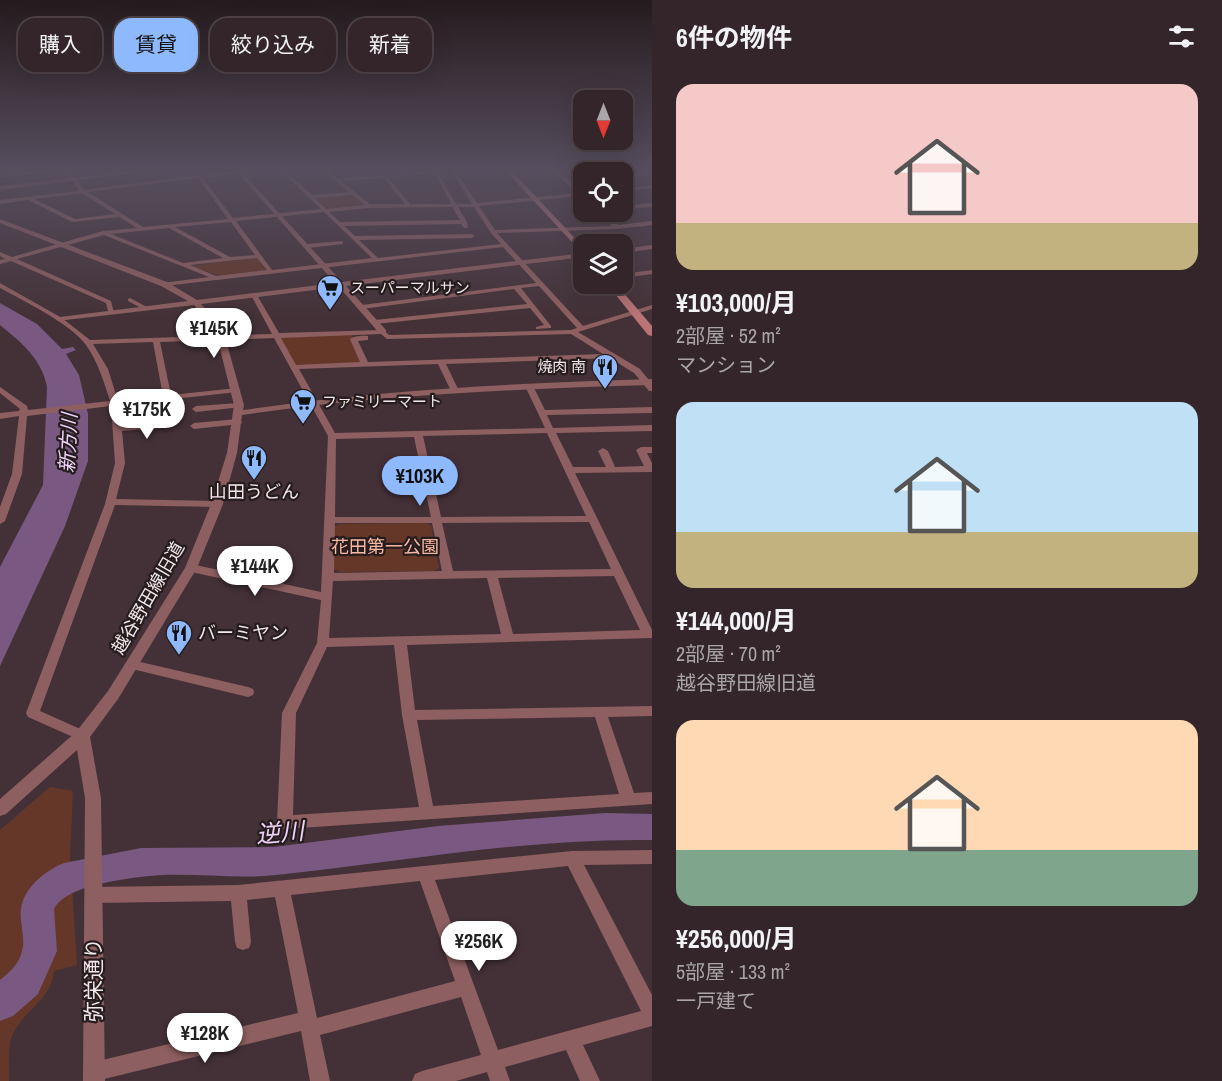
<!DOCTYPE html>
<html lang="ja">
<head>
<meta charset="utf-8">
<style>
	body { margin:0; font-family:"Archivo Narrow","Noto Sans JP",sans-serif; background:#3b2d31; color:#f1f3f6; height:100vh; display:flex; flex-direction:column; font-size:22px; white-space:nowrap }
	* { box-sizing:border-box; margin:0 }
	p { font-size:20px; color:#a9a5a8 }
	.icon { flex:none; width:33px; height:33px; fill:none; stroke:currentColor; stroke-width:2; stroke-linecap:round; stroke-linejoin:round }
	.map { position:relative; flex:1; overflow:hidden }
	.details { display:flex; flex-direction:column; background:#332529; width:570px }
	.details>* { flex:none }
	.banner { position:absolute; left:18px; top:18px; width:543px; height:54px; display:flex; gap:12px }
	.needle { width:39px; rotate:180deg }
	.controls { position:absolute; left:573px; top:90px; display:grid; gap:12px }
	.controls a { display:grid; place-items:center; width:60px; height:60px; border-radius:12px; background:#332529; box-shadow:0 6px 24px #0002,0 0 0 2px #4e4246; font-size:30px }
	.price { position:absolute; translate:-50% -51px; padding:0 14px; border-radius:21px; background:#fff; color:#222; font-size:20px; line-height:39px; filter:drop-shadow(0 2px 3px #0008) }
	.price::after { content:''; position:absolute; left:50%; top:36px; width:18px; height:14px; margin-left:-9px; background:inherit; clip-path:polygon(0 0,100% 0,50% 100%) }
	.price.active { background:#8eb9fc; color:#111 }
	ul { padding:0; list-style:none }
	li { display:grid; align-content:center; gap:12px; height:318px; padding:0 24px }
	li span { display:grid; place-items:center; height:186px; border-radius:18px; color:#555 }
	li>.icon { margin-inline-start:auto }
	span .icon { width:108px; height:108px; fill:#fffc; stroke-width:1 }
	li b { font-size:26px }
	h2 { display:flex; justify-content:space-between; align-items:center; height:72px; padding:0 24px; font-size:26px }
	.pill { padding:0 21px; border-radius:18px; background:#332529; box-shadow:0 6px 24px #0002,0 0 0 2px #4e4246; font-size:21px; line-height:54px }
	.pill.active { background:#8eb9fc; color:#111 }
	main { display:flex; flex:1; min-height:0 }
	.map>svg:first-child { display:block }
</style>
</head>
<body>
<main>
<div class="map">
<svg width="652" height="1081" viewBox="0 0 652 1081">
	<rect width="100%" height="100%" fill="#443137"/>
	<path fill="#653729" d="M352,194L365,205L326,209L315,198Z
		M254,258H257L266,270L220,276L191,266Z
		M352,333L365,364L294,367L276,336Z
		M426,523L431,526L439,568L434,571L341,572L334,569V527L340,524Z
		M50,787L73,791L70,855L77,965L54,971C51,1000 24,1010 13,1034C7,1045 10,1068 9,1081H0V830Z"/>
	<path fill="#795981" d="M0,303L37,324L62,349L73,347L76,350L66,354L79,375L88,414V461L65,526L0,666V567L43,485L47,387C42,359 21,342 0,325Z"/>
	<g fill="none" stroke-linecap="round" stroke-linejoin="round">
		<path fill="#795981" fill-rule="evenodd" d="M605,813L652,814V840C526,838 401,862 276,875C232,880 185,871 140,877C117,880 64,887 54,909L57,951L38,994L13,1016L0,1021V980C10,972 19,964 22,951C26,938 19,922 21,909C24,887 45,871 64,863L141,848L274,847L438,826Z"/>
		<path fill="#8d5f60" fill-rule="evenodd" d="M62,168L76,178L84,190L199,175L271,168L269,169L203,178L233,218L321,209L278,168H282L312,195L349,192L320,168H354L329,171L338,179L433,171L432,168H436L456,204H472L450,168H454L477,203L577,193L550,168H554L584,193V197L580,196L479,206L495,230L612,226L598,212H603L618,225L652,221V225L617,229L497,233L583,326L652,305V309L578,332L640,369L652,384V391H649L634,373L610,358L446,364L459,391L455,393L451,391L438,364L299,369L335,433L545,428L526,388L530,386L534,388L545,410L652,407V413L547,415L553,428L652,425V431L556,433L573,467H606L598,451L603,448L608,451L615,467L644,466L636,450L641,447H652V453H647L652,463V472L575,473L652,630V638L407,645L415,710L652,706V716L608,717L634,793L652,792V804L285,829L280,827L277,822L282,713L317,643L321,600L191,572L186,568L191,564L321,592L328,436L274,338L160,342L171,395L237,388L241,390L237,392L119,405L122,426L173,421L177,424L173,427L122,431L125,463L116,499L217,501L222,504L217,507L115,505L40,711L87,732L89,736L87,740L82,741L28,717L26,713L105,504L115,463L111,406L27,416L22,474L5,521L0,524V507L12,474L19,416L0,419V413L19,411L20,409L0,393V387L27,406L28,410L110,401C104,382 98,362 86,345C71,324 24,301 0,288V283L62,318L90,340L272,334L251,295L254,293L257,295L279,333L383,330L389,335L571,330L577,328L539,286L521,288L551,326V328L536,329V327L544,325L530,308L375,324L372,322L375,320L527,304L514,289L362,309L359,307L362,305L536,283L503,247L164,286L161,284L162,283L209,277L104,235L17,259L111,301L114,313L109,314L106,303L11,261L0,264V260L5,259L0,256V252L12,257L103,231L137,228L119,217L72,222L28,200L0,204V200L79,191L72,180L60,171L0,177V175ZM435,173L451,204H410L388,177ZM198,178L228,219L143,227L88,192ZM384,178L405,204H370L341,181ZM82,193L115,214L75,219L34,199ZM352,195L365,205L326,209L315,198ZM452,207L460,220L340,222L329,212L369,208ZM458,207H474L491,233L501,244L378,258L359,240L472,238L475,236L472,234L355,236L344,226L461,224L464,228H468L467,222ZM324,212L372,258L272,270L236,221ZM231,222L255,255L230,257L175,227ZM169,228L223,258L183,263L111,234ZM257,258L267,270L216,276L190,265ZM381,334L387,339L571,334L603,354L368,362L358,341L368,340V336C363,335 354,336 350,339L360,362L296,365L281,338ZM153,342L163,396L118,401L108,369L93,344ZM547,433L586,516L441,517L423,436ZM414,437L431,517H335L336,439ZM589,522L611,569L453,571L442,523ZM335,523H432L442,571L334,573ZM614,576L640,630L513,634L498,578ZM487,578L501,634L329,638L333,581ZM394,645L402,715L419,807L293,815L296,713L327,647ZM595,717L619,794L433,806L417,720Z
			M593,168H597L603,172H599Z
			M652,172V174L622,176V174Z
			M652,186V188L622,191V188Z
			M652,203V207L622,209V206Z
			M341,241L343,242V244L308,248L305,246L308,244Z
			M652,270V274L622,278V274Z
			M130,298L149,308L150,309L145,310L128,301V299Z
			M239,403H242V407L196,412L192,409L196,406Z
			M238,419L242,422L241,424L194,429L190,426L194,423Z
			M132,660L248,687L253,689L254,692L253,695L248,697L128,668L126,665L128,662Z
			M652,850V864L584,865L652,995V1026L583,1045L600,1081H580L566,1050L505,1067L510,1081H490L487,1072L456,1081H412L415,1074L422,1071L481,1055L461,997L320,1035L330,1081H310L301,1031L96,1081L87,1079L84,1072L87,1065L94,1062L298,1013L275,897L247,900L251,942L249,948L243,950L237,948L235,942L231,901L93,903L87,900L85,895L87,890L93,887L238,885L572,851ZM568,866L641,1011L498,1050L435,880ZM420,881L455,981L317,1018L291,895Z"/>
		<path fill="#8d5f60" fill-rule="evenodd" d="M160,168H172L0,190V186Z
			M234,168H238L342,282L584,253V257L346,286L386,330V334H380L339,287L201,304L216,320L225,337L244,405L243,410C379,390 515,383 652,379V385C515,389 378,395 242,415L237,453L223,504L197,568L118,699L90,737L101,798L105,1081H83L85,798L77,750L6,814L0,816V799L76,732L108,691L185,568L211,504L227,453L234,405L217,337L210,323L194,305L57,321V317H60L188,301L161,286L0,223V219L167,282L197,300L335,283Z
			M652,245V249L622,253V249Z"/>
		<path fill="#bb7476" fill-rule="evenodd" d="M503,168H509L584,248V255Z
			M607,284H616L652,326V336L648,335Z"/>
	</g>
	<linearGradient id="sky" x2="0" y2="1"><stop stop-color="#251b1e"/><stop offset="0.53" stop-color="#564e5e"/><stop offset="1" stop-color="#564e5e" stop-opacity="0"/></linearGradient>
	<rect width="652" height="319" fill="url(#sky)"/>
	<defs>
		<g id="supermarket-pin" transform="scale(1.35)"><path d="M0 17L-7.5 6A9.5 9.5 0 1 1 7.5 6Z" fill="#8eb9fc" stroke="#251c1e"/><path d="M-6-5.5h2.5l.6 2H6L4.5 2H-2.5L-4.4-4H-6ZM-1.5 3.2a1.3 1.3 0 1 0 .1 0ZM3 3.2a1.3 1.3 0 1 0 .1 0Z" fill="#111"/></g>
		<g id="restaurant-pin" transform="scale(1.35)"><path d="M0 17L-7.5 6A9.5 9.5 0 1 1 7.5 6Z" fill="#8eb9fc" stroke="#251c1e"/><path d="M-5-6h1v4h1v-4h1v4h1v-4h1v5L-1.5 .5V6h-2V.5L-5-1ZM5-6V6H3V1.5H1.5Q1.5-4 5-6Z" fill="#111"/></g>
	</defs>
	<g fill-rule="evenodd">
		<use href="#supermarket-pin" x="330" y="288"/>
		<use href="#restaurant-pin" x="605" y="367"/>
		<use href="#supermarket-pin" x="303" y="402"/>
		<use href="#restaurant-pin" x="254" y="458"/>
		<use href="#restaurant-pin" x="179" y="633"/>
	</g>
	<g text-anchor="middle" stroke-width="4.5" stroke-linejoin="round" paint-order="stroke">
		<g font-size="15" fill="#f3e6ea" stroke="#251c1e" text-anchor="start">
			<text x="350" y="293">スーパーマルサン</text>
			<text x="586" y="372" text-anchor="end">焼肉 南</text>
			<text x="322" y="407">ファミリーマート</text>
		</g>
		<g font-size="18" fill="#f3e6ea" stroke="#251c1e">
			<text x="254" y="498">山田うどん</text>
			<text x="198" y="639" text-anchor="start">バーミヤン</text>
		</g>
		<g font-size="18" fill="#f9b8a3" stroke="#251c1e">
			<text x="385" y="553">花田第一公園</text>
		</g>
		<g font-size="18" fill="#f3e6ea" stroke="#251c1e">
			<text transform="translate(148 598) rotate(-60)" y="6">越谷野田線旧道</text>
		</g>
		<g font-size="20" font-style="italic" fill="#efd1f8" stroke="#251c1e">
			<text transform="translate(68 443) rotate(-87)" y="7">新方川</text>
		</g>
		<g font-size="21" fill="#f3e6ea" stroke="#251c1e">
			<text transform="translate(94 980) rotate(-90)" y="7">弥栄通り</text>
		</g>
		<g font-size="24" font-style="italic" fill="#efd1f8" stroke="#251c1e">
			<text transform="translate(280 833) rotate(-5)" y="8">逆川</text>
		</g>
	</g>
</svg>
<div class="controls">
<a><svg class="needle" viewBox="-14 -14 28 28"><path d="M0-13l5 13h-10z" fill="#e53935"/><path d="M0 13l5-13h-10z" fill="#a9a5a8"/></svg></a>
<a><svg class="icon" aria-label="locate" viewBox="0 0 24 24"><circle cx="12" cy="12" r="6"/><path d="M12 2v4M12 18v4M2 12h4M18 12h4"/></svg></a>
<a><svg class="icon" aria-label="layers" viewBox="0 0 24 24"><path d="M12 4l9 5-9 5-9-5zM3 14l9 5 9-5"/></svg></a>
</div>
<b class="price" style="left:214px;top:359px">¥145K</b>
<b class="price" style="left:147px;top:440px">¥175K</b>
<b class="price active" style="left:420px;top:507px">¥103K</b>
<b class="price" style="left:255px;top:597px">¥144K</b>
<b class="price" style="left:479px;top:972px">¥256K</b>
<b class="price" style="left:205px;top:1064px">¥128K</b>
<div class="banner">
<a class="pill">購入</a>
<a class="pill active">賃貸</a>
<a class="pill">絞り込み</a>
<a class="pill">新着</a>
</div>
</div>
<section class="details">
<h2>6件の物件<svg class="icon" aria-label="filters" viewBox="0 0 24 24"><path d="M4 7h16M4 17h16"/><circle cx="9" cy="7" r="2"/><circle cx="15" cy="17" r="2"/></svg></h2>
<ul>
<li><span style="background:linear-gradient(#f6c9c9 75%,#c2b280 0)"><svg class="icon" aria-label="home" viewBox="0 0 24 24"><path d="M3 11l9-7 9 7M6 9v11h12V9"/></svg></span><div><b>¥103,000/月</b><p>2部屋 · 52 m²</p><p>マンション</p></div></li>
<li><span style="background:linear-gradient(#bfe0f5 70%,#c2b280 0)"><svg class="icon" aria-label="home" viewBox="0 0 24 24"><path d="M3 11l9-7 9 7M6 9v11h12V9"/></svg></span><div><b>¥144,000/月</b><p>2部屋 · 70 m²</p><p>越谷野田線旧道</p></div></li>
<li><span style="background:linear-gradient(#ffd9b3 70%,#7fa58c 0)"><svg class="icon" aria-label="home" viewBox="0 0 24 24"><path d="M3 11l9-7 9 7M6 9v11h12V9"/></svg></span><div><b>¥256,000/月</b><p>5部屋 · 133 m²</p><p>一戸建て</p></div></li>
</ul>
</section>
</main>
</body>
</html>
